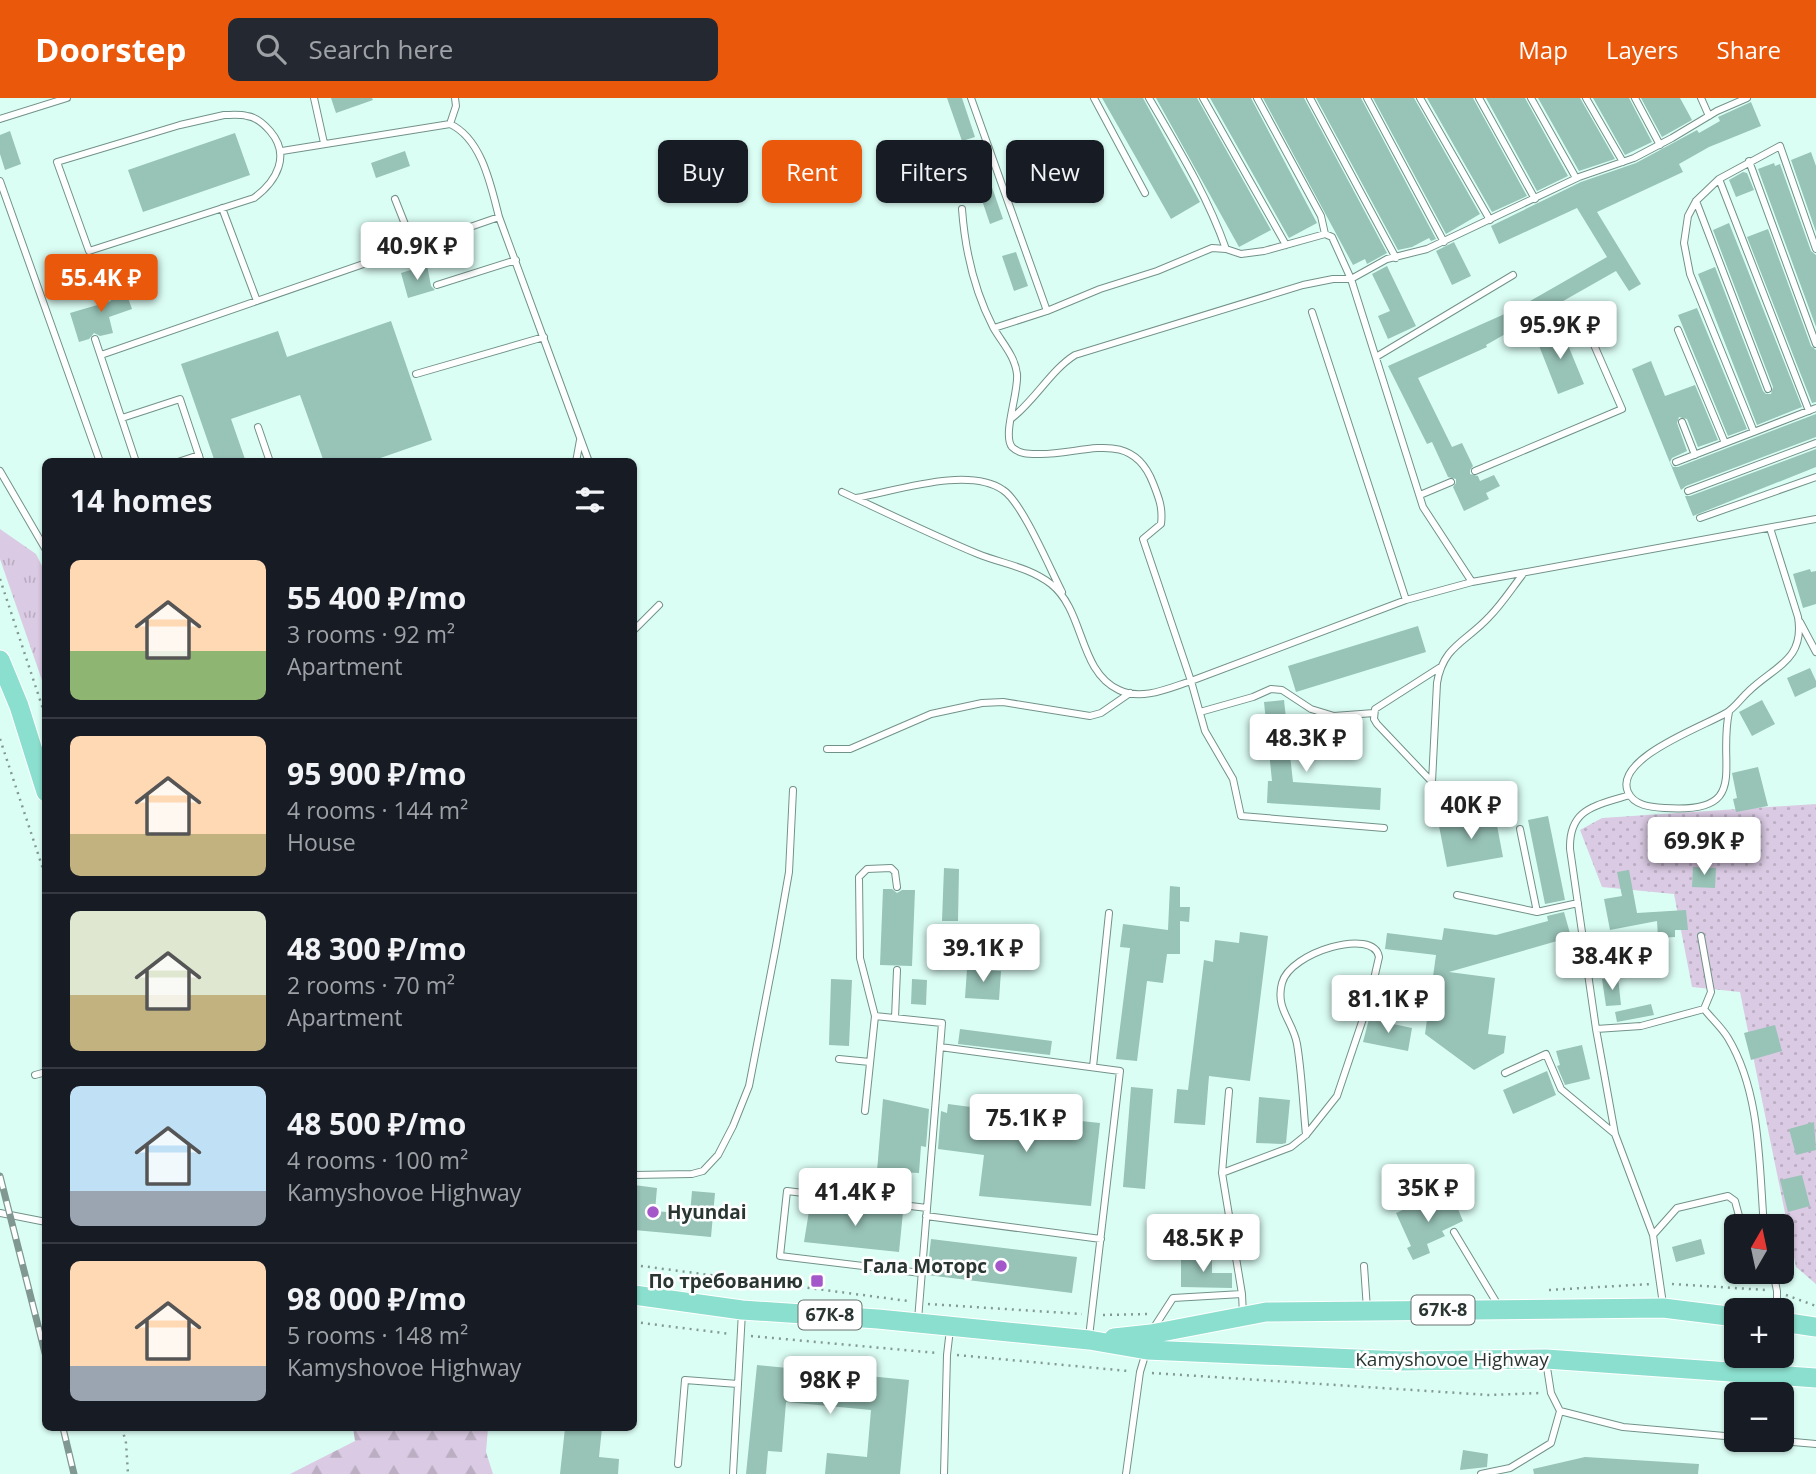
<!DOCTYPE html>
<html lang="en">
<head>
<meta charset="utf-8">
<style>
	body { margin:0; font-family:"Open Sans",sans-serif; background:#242831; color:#f1f3f6; height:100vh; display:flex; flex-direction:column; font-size:26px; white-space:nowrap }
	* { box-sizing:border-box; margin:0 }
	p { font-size:23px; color:#9ea1a6 }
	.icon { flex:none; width:38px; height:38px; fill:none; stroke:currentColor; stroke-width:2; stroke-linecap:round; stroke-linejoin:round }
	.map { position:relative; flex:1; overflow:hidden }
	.drawer { position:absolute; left:42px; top:360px; width:595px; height:973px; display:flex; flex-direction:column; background:#171b24; border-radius:10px; box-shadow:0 2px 5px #0004 }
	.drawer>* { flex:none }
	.guide { position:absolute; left:658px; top:42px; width:665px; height:63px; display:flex; gap:14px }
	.needle { width:46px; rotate:9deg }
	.controls { position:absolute; left:1724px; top:1116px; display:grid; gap:14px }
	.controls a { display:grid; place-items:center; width:70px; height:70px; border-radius:10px; background:#171b24; box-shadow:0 2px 5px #0004; font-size:35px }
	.price { position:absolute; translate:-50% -60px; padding:0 16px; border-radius:7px; background:#fff; color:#222; font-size:23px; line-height:46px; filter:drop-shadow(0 2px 4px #0008) }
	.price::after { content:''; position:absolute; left:50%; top:42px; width:21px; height:16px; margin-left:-10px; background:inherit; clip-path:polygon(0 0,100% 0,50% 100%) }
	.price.active { background:#ea580c; color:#fff }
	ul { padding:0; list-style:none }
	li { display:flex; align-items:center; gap:21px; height:175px; padding:0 28px }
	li+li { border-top:2px solid #363941 }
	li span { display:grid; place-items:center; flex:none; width:196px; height:140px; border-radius:10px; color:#555 }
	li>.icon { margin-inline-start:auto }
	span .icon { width:84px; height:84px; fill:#fffc; stroke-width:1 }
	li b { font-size:30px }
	h2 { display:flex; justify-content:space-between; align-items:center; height:84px; padding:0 28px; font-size:30px }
	.tag { padding:0 24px; border-radius:10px; background:#171b24; box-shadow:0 2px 5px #0004; font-size:24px; line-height:63px }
	.tag.active { background:#ea580c; color:#fff }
	header { display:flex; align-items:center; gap:42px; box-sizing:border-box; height:98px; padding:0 35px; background:#ea580c; color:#fff }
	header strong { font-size:33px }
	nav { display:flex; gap:38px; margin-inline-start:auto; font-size:24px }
	.search { width:490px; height:63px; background:#242831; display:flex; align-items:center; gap:18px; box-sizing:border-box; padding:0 24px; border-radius:10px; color:#9ea1a6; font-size:26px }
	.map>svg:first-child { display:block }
</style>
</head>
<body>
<header>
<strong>Doorstep</strong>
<div class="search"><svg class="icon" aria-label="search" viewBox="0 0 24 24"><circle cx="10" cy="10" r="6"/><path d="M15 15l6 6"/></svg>Search here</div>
<nav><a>Map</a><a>Layers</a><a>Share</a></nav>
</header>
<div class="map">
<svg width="1816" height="1376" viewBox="0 0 1816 1376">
	<defs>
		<pattern id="grass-tufts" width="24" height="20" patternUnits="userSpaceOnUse" patternTransform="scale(1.75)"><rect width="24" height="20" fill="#dacae3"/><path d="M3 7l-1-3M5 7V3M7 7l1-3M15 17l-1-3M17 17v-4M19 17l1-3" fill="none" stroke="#bbaec3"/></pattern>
		<pattern id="forest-firs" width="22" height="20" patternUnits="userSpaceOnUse" patternTransform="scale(1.75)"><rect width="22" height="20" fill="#dacae3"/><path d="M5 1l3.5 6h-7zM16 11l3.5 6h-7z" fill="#bbaec3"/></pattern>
		<pattern id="garden-dots" width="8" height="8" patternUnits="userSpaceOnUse" patternTransform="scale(1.75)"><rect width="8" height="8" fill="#dacae3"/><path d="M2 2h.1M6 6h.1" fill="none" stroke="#bbaec3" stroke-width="1.8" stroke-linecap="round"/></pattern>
	</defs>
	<rect width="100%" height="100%" fill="#dbfef4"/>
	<path fill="url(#grass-tufts)" d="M0,431L36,456L45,474V591L0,461Z"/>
	<path fill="url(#forest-firs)" d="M353,1330H488L486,1354L493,1376H290L355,1343Z"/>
	<path fill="url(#garden-dots)" d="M1816,706V1186L1796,1169L1740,894L1692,889L1674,796L1602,789L1580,732L1602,720Z"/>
	<path fill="#98c3b7" d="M331,0H372L373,2L336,15Z
		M947,0H962L975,39L962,43Z
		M1102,0H1143L1200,104L1171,121Z
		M1156,0H1197L1271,132L1239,149Z
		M1210,0H1251L1317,125L1289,140Z
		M1263,0H1304L1387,155L1367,166L1365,161L1353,167Z
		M1316,0H1361L1436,141L1431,143L1429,140L1412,149L1398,152Z
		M1373,0H1414L1480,116L1446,136Z
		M1427,0H1473L1527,98L1492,114Z
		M1486,0H1525L1568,78L1537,93Z
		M1538,0H1580L1615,61L1579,73Z
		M1593,0H1629L1652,44L1625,57Z
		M1641,0H1680L1692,22L1662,39Z
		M1751,4L1761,28L1709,49L1679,66L1683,74L1597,114L1641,186L1629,193L1616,173L1486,247L1487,249L1418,280L1452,349L1462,345L1473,368L1470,372V376L1478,378L1480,383L1494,377L1500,388L1486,395L1489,401L1464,413L1453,389L1456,385V381L1448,379L1432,344L1427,346L1388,268L1518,210L1607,159L1577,110L1499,146L1491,128L1581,84L1636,65L1697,32L1699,35L1720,23L1718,19Z
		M10,33L21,66L5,72L0,56V37Z
		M235,35L250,77L143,114L128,72Z
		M405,53L410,68L376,80L371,65Z
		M1811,54L1816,68V134L1791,62Z
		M1774,65L1775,68L1780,66L1811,153L1816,157V229L1758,71Z
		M984,66L1003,121L990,126L971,70Z
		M1743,74L1747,75L1754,92L1736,99L1729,82Z
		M1729,125L1802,309L1757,327L1698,176L1715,169L1763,293L1766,296H1771L1773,289L1713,132Z
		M1768,131L1811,248L1816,252V304L1812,305L1747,139Z
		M1454,144L1471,178L1452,187L1436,153Z
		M1016,154L1028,188L1014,193L1002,158Z
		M427,167L431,188L435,192L408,200L401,175Z
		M1387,168L1416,228L1388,241L1378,218L1390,213L1372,176Z
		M122,183L132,211L109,219L113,235L100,238L94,235L89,241L79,244L70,215L111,203L106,189Z
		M1697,210L1747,331L1728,338L1678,217Z
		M391,223L432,342L369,364H324L300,297L231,321L246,364H215L181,266L278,233L287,259Z
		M1561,230L1584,286L1558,296L1536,240Z
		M1651,263L1665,298L1695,287L1718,342L1698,349L1687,321L1679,319L1677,325L1687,353L1672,360L1670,364L1673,369H1678L1816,316V339L1686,388L1681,392L1632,271Z
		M1816,351V369L1693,418L1685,398H1690Z
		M1810,471L1811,474L1816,473V506L1803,510L1793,476Z
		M1418,528L1426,554L1296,594L1288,568Z
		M1810,570L1816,583V589L1795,599L1787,580Z
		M1284,602L1293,684L1381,690L1380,712L1267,705L1268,683H1272L1264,604Z
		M1762,602L1775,626L1752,638L1739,614Z
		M1758,669L1768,708L1736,714L1733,701L1737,700L1732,675Z
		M1495,717L1503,759L1447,769L1439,728Z
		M1548,718L1565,802L1545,806L1528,722Z
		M1693,769L1716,770L1715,790L1692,789Z
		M944,770L959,771L958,823H942Z
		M1629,772L1637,815L1686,812L1688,832H1675V839L1658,840L1657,823L1610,832L1604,801L1622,798L1617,774Z
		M1170,788L1180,789V809H1190L1189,824L1180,823V856H1167L1163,885L1147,883L1137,963L1116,961L1130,850L1120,849L1123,826L1168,832Z
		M883,791H892L897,795L902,792H915L912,868L880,867Z
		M1564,814L1571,839L1449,874L1495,880L1488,936L1506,938L1504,955L1474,972L1425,936L1436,857L1385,851L1387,835L1442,842L1444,830L1496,837L1548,823L1547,818Z
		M1240,834L1268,838L1250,983L1209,978L1205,1027L1174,1025L1177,991L1188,992L1204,862L1213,864L1215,842L1239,845Z
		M967,871L1001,873L999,902L965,900Z
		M1618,879L1621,907L1606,908L1602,881Z
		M831,881L852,882L849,948L829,947Z
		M912,881L927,882L926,907L911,906Z
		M1651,906L1654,917L1617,924L1615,914Z
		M1369,921L1412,930L1408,953L1363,944Z
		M1775,927L1782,953L1751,962L1744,935Z
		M960,931L1052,943L1050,957L958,946Z
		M1582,947L1590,981L1565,987L1557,968L1560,967L1556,953Z
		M1547,973L1556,997L1513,1016L1503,992Z
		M1131,989L1153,991L1145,1091L1123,1089Z
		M1259,999L1290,1002L1286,1045L1282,1046L1256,1045Z
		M883,1001L929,1011L926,1049L921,1048L919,1075L877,1073Z
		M948,1006L986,1011V1013L1100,1025L1091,1108L979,1098L984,1057L938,1051L941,1013L947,1015Z
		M1814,1024L1816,1052L1796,1057L1789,1031Z
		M1802,1077L1810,1108L1788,1114L1780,1082Z
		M634,1087L657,1090L655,1113L690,1116L692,1093L715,1095L711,1139L634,1132Z
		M1452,1097L1463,1123L1442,1133L1445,1138L1427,1146L1430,1155L1413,1162L1407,1150L1411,1148L1396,1115L1418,1105L1420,1110Z
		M849,1106L903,1114L899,1154L804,1144L810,1107L848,1112Z
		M931,1141L1077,1159L1072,1195L927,1177Z
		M1701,1141L1705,1156L1676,1164L1672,1149Z
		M1181,1158H1212V1175H1232V1190L1181,1189Z
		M757,1267L909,1282L900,1376H825L827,1355L867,1359L871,1312L786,1304L782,1354L768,1353L766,1376H746Z
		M565,1330H602L599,1359L619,1361L618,1376H560Z
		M1463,1352L1488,1356L1487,1369L1460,1372Z
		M1585,1359L1699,1366L1698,1376H1534L1533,1371Z"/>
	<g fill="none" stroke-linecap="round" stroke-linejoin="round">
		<g stroke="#729289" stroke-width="8">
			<path id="lane" d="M314,0L324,45
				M971,0L1047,213L994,230
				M1094,0L1145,95
				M1149,0C1178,50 1207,97 1226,151
				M1203,0L1286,147
				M1257,0L1321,118L1325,136
				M1310,0L1396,160
				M1367,0L1444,144
				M1420,0L1490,122
				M1479,0L1535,101
				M1531,0L1576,80
				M1586,0L1623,64
				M1635,0L1660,47
				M1701,0L1709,18
				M224,17C231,17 240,16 247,18C256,19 264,26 270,33C291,57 277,83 254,100L89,153L57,64L180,27Z
				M0,21L67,0
				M450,26L456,8L455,0
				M282,53L450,26C482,41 491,88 499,119L589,364
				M1749,63L1816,246
				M1719,81L1809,313
				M0,83L100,364
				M395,101L414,149
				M1696,103L1768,291
				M222,110L257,203
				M962,111C965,152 974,192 993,229C1002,245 1015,258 1017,276C1019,294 1002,337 1012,349C1019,356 1028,356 1037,356C1081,358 1131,328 1153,385C1159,400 1163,410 1161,426L1143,441L1191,583L1205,633L1233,681L1241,718L1384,730
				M437,187L516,162
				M1047,213L1100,191L1157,173L1212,150L1226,151L1241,156L1264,153L1325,136L1332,139L1351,181L1423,409L1472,484L1816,421
				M1312,214L1406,502
				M1678,232L1725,345
				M95,241L136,364
				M101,257L499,119
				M1376,259L1513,177
				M416,276L544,239
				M122,320L180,301L201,364
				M1012,320C1036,301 1051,272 1075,257L1303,187L1333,181H1351L1387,161L1427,151L1579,79L1634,60L1672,40L1717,13L1747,0
				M1682,324L1695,357
				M258,329L270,364
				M1754,334L1690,176L1684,145L1688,118L1696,103L1719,81L1780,48L1816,151
				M178,364L199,357
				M576,364L580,342
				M1676,364L1816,310
				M0,373L46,452
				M1475,373L1622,311L1577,208
				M1688,393L1816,345
				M842,394C887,415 932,437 978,456C1003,466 1029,469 1051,486C1085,513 1078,573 1119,592C1142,603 1169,590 1191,583L1406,502L1472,484
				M1420,397L1451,384
				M856,400C896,393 968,368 1003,392C1022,404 1050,471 1062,494
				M1700,420L1816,379
				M1800,524L1816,554
				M634,532L659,507
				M1200,614L1253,599L1271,591L1282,592L1311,611L1334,618L1374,615
				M1729,614C1717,669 1752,716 1665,710C1651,709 1634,708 1628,694C1613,660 1707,627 1726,615C1735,610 1741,600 1749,593C1775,568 1805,562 1798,519L1770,430
				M827,651H850L931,616L982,605L1003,604L1090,618L1101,615L1130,595
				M1432,684L1377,626L1374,621L1375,611L1439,570
				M1629,697C1597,708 1569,709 1570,751L1596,931L1615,1036L1653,1137
				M1496,707L1451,715L1443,713L1433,695L1432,684L1437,585C1443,548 1466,544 1489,519C1502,506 1512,490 1523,476
				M1520,731L1537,814L1578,805
				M1457,797L1537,814
				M1701,838L1711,894L1704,911
				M875,918L942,925L918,1222
				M895,920L897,872
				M1596,931L1641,928L1704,911C1712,921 1722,930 1728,940C1761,995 1759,1067 1764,1129
				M940,949L1120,973L1089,1239
				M839,961L870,964
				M1093,969L1109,815
				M1505,975L1546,956L1561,991L1615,1036
				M35,977L46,974
				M1229,993L1222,1075L1242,1196L1243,1217
				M865,1013L875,918L860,860L859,779L867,771L891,770L895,774L897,789
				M1222,1075L1291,1049L1306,1037L1337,998L1369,903L1379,859C1374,829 1290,854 1282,885C1275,911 1293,923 1297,946C1302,976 1303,1007 1306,1037
				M634,1077L692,1076L703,1073L718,1057L733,1028L749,988L776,848L789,774L793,692
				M0,1115L46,1124
				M926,1118L1101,1141
				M1454,1134L1498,1207
				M1364,1168L1367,1211
				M1773,1174L1777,1193V1213
				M921,1175L780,1158L787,1093L927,1110
				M1663,1206L1653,1137L1677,1110L1728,1098L1735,1103L1742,1129
				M1153,1231L1173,1200L1242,1196
				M1546,1263L1551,1295L1560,1313L1623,1329L1736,1339
				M1771,1342L1816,1346
				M678,1366L685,1282L738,1286
				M733,1376L742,1214
				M944,1376L947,1257L950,1231
				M1126,1376L1140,1274L1146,1254
				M1481,1376L1510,1370L1551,1345L1560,1313"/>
		</g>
		<g stroke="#fff" stroke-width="21">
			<path id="primary" d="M0,562L19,608L46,694
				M634,1197L742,1212L878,1221L1089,1242L1147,1252L1403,1263L1546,1261L1816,1280
				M1782,1224L1816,1229
				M1114,1240L1151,1236L1266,1214L1663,1210L1736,1219"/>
		</g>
		<path stroke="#829a93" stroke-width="2.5" stroke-dasharray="2 5" stroke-linecap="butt" d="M0,481L46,620
			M0,641L46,780
			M634,1167L908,1203
			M1672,1186L1766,1192
			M1549,1192L1651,1186
			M1786,1197L1816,1208
			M928,1206L1082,1216
			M1103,1217L1149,1216
			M634,1224L731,1236
			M751,1238L937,1255
			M957,1257L1128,1273
			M1152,1275L1489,1297L1540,1295
			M122,1330L126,1345L128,1376"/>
		<use href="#lane" stroke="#fff" stroke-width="6"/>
		<use href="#primary" stroke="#8bdfce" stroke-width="19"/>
		<g stroke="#809891" stroke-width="7">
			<path id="rail" d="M0,1078L46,1259
				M63,1330L74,1376"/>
		</g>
		<use href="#rail" stroke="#fff" stroke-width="4.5" stroke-dasharray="13" stroke-linecap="butt"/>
	</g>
	<g fill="#a357c9" stroke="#fff" stroke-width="2.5">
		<circle cx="653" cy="1114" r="7"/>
		<circle cx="1001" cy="1168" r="7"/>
		<rect x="810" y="1176" width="14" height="14" rx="3.5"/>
	</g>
	<g text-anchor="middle" stroke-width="5" stroke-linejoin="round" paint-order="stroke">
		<g fill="#fff" stroke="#697270" stroke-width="2">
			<rect x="1411.5" y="1197.5" width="63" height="29" rx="5"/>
			<rect x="798.5" y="1202.5" width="63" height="29" rx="5"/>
		</g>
		<g font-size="18" font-weight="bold" fill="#293632">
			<text x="1443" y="1218">67К-8</text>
			<text x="830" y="1223">67К-8</text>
		</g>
		<g font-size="19" font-weight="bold" fill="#293632" stroke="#fff" text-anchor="end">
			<text x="667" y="1121" text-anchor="start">Hyundai</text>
			<text x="987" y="1175">Гала Моторс</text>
			<text x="803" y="1190">По требованию</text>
		</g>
		<g font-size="19" fill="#293632" stroke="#fff">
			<text x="1452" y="1268">Kamyshovoe Highway</text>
		</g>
	</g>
</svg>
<div class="controls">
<a><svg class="needle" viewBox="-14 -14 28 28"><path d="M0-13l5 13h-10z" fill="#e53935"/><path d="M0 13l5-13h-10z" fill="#9ea1a6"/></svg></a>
<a>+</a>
<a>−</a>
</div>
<b class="price" style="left:417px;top:184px">40.9K ₽</b>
<b class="price active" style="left:101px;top:216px">55.4K ₽</b>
<b class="price" style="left:1560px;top:263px">95.9K ₽</b>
<b class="price" style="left:1306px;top:676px">48.3K ₽</b>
<b class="price" style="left:1471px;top:743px">40K ₽</b>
<b class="price" style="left:1704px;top:779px">69.9K ₽</b>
<b class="price" style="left:983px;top:886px">39.1K ₽</b>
<b class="price" style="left:1612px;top:894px">38.4K ₽</b>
<b class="price" style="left:1388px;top:937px">81.1K ₽</b>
<b class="price" style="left:1026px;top:1056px">75.1K ₽</b>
<b class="price" style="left:1428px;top:1126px">35K ₽</b>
<b class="price" style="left:855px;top:1130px">41.4K ₽</b>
<b class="price" style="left:1203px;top:1176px">48.5K ₽</b>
<b class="price" style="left:830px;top:1318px">98K ₽</b>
<div class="guide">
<a class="tag">Buy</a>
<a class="tag active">Rent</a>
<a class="tag">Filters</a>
<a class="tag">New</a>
</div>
<section class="drawer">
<h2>14 homes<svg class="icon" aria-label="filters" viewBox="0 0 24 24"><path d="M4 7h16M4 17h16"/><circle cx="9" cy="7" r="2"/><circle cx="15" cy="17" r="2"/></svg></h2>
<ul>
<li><span style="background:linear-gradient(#ffd9b3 65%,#8fb573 0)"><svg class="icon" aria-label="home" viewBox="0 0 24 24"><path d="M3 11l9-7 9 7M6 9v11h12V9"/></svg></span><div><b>55 400 ₽/mo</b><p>3 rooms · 92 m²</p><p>Apartment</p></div></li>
<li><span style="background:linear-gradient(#ffd9b3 70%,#c2b280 0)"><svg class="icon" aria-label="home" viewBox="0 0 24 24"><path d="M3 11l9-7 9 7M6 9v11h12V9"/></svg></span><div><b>95 900 ₽/mo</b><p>4 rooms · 144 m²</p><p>House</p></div></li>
<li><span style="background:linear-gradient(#dfe7d0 60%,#c2b280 0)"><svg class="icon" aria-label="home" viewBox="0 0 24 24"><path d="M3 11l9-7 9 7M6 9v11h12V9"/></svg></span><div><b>48 300 ₽/mo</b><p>2 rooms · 70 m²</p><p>Apartment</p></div></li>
<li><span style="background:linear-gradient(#bfe0f5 75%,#9aa5b1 0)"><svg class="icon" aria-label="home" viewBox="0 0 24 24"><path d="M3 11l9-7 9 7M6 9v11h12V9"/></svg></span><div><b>48 500 ₽/mo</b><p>4 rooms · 100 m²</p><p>Kamyshovoe Highway</p></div></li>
<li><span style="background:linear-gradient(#ffd9b3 75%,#9aa5b1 0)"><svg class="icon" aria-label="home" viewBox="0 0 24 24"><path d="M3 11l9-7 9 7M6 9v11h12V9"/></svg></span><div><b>98 000 ₽/mo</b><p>5 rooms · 148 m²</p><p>Kamyshovoe Highway</p></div></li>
</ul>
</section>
</div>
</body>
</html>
